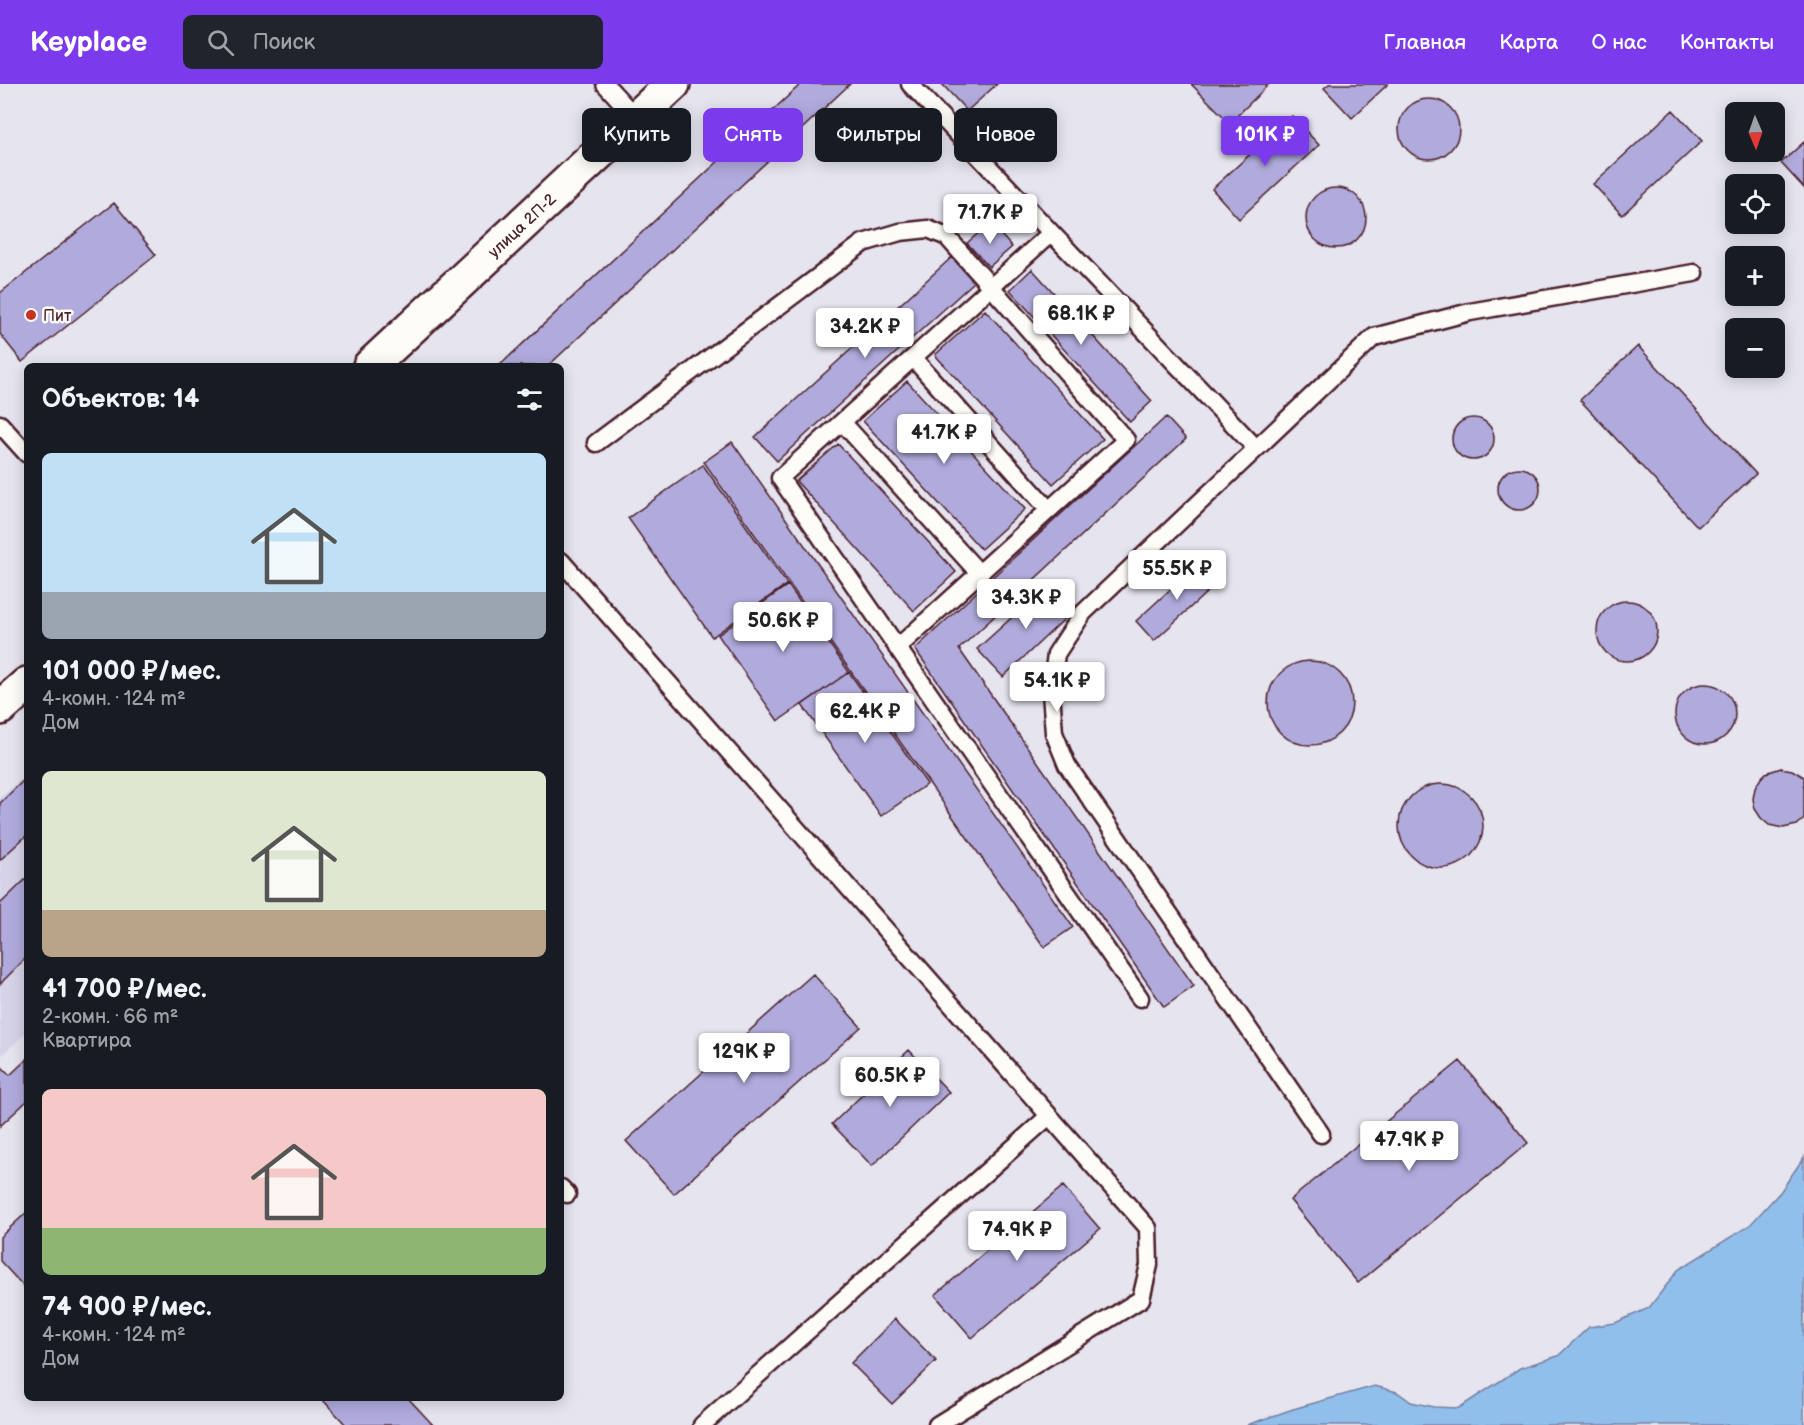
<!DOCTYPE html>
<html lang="ru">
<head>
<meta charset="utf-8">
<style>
	body { margin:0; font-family:"Balsamiq Sans",sans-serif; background:#20242c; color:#f1f3f6; height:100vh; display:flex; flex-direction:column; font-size:22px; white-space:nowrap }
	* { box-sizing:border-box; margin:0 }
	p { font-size:20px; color:#9ea1a6 }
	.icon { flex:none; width:33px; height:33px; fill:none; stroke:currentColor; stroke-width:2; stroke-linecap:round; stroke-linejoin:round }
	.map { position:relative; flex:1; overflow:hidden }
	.drawer { position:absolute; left:24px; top:279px; width:540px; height:1038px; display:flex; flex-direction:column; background:#171b24; border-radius:9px; box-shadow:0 3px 15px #0003 }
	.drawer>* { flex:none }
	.banner { position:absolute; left:582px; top:24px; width:570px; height:54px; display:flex; gap:12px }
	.needle { width:39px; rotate:178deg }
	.fabs { position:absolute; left:1725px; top:18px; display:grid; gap:12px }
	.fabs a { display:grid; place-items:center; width:60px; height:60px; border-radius:9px; background:#171b24; box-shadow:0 3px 15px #0003; font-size:30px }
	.price { position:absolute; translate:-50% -51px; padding:0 14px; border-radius:6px; background:#fff; color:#222; font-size:20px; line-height:39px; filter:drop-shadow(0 2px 3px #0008) }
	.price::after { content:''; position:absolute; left:50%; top:36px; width:18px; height:14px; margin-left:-9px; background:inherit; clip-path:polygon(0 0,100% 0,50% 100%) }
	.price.active { background:#7c3aed; color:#fff }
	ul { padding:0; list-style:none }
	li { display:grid; align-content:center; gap:12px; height:318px; padding:0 18px }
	li span { display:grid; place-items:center; height:186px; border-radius:9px; color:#555 }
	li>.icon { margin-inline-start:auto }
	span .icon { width:108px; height:108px; fill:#fffc; stroke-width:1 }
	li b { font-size:26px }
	h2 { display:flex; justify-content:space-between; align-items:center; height:72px; padding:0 18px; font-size:26px }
	.tag { padding:0 21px; border-radius:9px; background:#171b24; box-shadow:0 3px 15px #0003; font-size:21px; line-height:54px }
	.tag.active { background:#7c3aed; color:#fff }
	header { display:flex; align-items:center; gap:36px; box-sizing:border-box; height:84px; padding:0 30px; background:#7c3aed; color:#fff }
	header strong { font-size:28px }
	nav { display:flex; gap:33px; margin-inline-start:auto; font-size:21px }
	.search { width:420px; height:54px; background:#20242c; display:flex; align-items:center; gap:15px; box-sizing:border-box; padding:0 21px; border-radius:9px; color:#9ea1a6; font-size:22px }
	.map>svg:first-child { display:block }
</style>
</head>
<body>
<header>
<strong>Keyplace</strong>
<div class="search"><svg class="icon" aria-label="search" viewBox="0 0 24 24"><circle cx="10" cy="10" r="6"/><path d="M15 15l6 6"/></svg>Поиск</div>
<nav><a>Главная</a><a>Карта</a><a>О нас</a><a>Контакты</a></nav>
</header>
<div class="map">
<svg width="1804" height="1341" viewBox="0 0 1804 1341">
	<rect width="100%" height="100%" fill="#e6e4ef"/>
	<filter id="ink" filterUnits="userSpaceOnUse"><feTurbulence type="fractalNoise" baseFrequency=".0167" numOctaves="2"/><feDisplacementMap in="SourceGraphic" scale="12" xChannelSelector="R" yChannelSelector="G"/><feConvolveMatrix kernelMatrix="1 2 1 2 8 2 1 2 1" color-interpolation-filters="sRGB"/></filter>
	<g filter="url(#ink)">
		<path fill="#d6d3e9" d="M27,690V948L0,973V714Z"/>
		<path fill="#90bfeb" stroke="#747f9e" stroke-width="1.5" d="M1804,1073V1341H1247L1293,1325L1375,1302L1397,1308L1411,1318L1434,1323L1459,1324L1520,1284L1558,1272L1589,1243L1615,1239L1649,1224L1678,1186L1750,1141L1781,1107Z"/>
		<path fill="#b0abdc" stroke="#4a1f2b" stroke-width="1.5" d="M801,0H850L548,282H499Z
			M942,0H997L967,27Z
			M1191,0H1269L1230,39Z
			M1329,0H1388L1352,34L1324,4Z
			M1399 45a30 30 0 1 1 60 0a30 30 0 1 1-60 0Z
			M1673,26L1702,57L1622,131L1593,100Z
			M1292,32L1319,61L1239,135L1212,105Z
			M1804,58V104L1781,79Z
			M1306 134a30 30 0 1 1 60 0a30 30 0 1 1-60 0Z
			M114,119L156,171L22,278L0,250V209Z
			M990,139L1012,163L989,183L967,159Z
			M952,173L974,198L777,377L755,353Z
			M1032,185L1152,317L1130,338L1010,206Z
			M985,226L1103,355L1053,400L935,271Z
			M1638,262L1756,390L1698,443L1580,316Z
			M907,297L1025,425L981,465L863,337Z
			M1166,333L1186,355L959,565L1194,902L1164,923L915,565Z
			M1452 355a21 21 0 1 1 42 0a21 21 0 1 1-42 0Z
			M732,358L1073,843L1044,863L704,378Z
			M838,360L956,488L914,527L796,397Z
			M703,381L787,500L712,553L628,434Z
			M1498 405a21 21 0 1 1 42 0a21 21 0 1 1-42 0Z
			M1201,477L1219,497L1154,557L1136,537Z
			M1050,499L1074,526L1003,593L977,565Z
			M788,501L849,588L778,637L718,551Z
			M1597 547a30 30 0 1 1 60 0a30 30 0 1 1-60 0Z
			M1268 619a42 42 0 1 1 84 0a42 42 0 1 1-84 0Z
			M849,588L927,700L881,732L802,621Z
			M1675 630a30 30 0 1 1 60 0a30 30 0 1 1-60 0Z
			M1781,684L1792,686L1804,693V735L1797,741L1783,744L1769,741L1761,734L1755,725L1753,715L1755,704L1761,694L1766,689Z
			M27,693V751L0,776V719Z
			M1399 742a42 42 0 1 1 84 0a42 42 0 1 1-84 0Z
			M27,794V873L0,900V820Z
			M813,890L861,943L674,1110L626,1057Z
			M909,966L949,1008L872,1082L832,1040Z
			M27,975V1017L0,1042V981L10,991Z
			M1460,977L1528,1059L1358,1199L1290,1116Z
			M1063,1102L1100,1145L972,1254L935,1211Z
			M27,1128V1206L0,1177V1153Z
			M895,1235L936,1277L892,1320L851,1279Z
			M321,1314H408L433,1341H346Z"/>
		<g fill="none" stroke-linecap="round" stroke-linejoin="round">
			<g stroke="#4a1f2b" stroke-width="21">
				<path id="lane" d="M605,0L636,34
					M910,0L1255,363
					M1051,149L780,394L1140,914
					M913,274L1049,426
					M842,338L979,489
					M0,340L27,370
					M596,359L863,159L900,148L928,145L947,153L1126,356L897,564
					M561,477L1148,1144L1149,1181L1141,1215L937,1341
					M1321,1050L1067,681L1054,649L1051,608L1056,570L1083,529L1374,253L1470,228L1694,189
					M561,1104L567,1110
					M702,1341L1049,1032"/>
			</g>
			<g stroke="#4a1f2b" stroke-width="38">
				<g id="secondary">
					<path id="s1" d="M370,282L673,0"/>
					<path d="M0,624L27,600"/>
				</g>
			</g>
			<use href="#lane" stroke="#fdfcf7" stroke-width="16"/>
			<use href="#secondary" stroke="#fdfcf7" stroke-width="33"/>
		</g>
	</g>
	<circle fill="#c8321e" stroke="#fdfcf7" stroke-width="2" cx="31" cy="231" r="6"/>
	<g text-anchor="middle" stroke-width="5" stroke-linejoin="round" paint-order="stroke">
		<g font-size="16" fill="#4a1f2b" stroke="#fdfcf7">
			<text dy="6" stroke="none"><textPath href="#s1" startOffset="207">улица 2П-2</textPath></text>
		</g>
		<g font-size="16" fill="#4a1f2b" stroke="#fdfcf7" text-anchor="start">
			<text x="43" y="237">Пит</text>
		</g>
	</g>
</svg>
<div class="fabs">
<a><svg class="needle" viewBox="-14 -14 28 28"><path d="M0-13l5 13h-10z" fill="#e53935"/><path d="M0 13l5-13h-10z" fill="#9ea1a6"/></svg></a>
<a><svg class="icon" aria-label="locate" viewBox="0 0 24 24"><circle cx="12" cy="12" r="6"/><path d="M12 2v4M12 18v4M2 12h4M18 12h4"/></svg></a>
<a>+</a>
<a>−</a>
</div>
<b class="price active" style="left:1265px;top:83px">101K ₽</b>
<b class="price" style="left:990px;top:161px">71.7K ₽</b>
<b class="price" style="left:1081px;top:262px">68.1K ₽</b>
<b class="price" style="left:865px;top:275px">34.2K ₽</b>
<b class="price" style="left:944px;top:381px">41.7K ₽</b>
<b class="price" style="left:1177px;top:517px">55.5K ₽</b>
<b class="price" style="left:1026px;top:546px">34.3K ₽</b>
<b class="price" style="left:783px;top:569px">50.6K ₽</b>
<b class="price" style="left:1057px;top:629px">54.1K ₽</b>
<b class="price" style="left:865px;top:660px">62.4K ₽</b>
<b class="price" style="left:744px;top:1000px">129K ₽</b>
<b class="price" style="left:890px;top:1024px">60.5K ₽</b>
<b class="price" style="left:1409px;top:1088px">47.9K ₽</b>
<b class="price" style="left:1017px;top:1178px">74.9K ₽</b>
<div class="banner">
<a class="tag">Купить</a>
<a class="tag active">Снять</a>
<a class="tag">Фильтры</a>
<a class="tag">Новое</a>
</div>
<section class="drawer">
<h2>Объектов: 14<svg class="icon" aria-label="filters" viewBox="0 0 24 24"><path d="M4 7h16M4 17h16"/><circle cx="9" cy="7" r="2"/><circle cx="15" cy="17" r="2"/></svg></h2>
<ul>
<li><span style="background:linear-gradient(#bfe0f5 75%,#9aa5b1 0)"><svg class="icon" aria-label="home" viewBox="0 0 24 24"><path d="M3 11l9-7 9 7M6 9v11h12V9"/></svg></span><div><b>101 000 ₽/мес.</b><p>4-комн. · 124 m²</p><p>Дом</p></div></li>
<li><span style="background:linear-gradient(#dfe7d0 75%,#b9a48a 0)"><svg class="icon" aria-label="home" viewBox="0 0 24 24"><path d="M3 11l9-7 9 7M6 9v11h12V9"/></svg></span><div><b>41 700 ₽/мес.</b><p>2-комн. · 66 m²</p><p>Квартира</p></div></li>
<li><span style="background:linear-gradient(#f6c9c9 75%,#8fb573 0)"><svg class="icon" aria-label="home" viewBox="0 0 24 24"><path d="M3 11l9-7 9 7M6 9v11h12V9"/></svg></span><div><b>74 900 ₽/мес.</b><p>4-комн. · 124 m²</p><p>Дом</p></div></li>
</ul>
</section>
</div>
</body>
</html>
